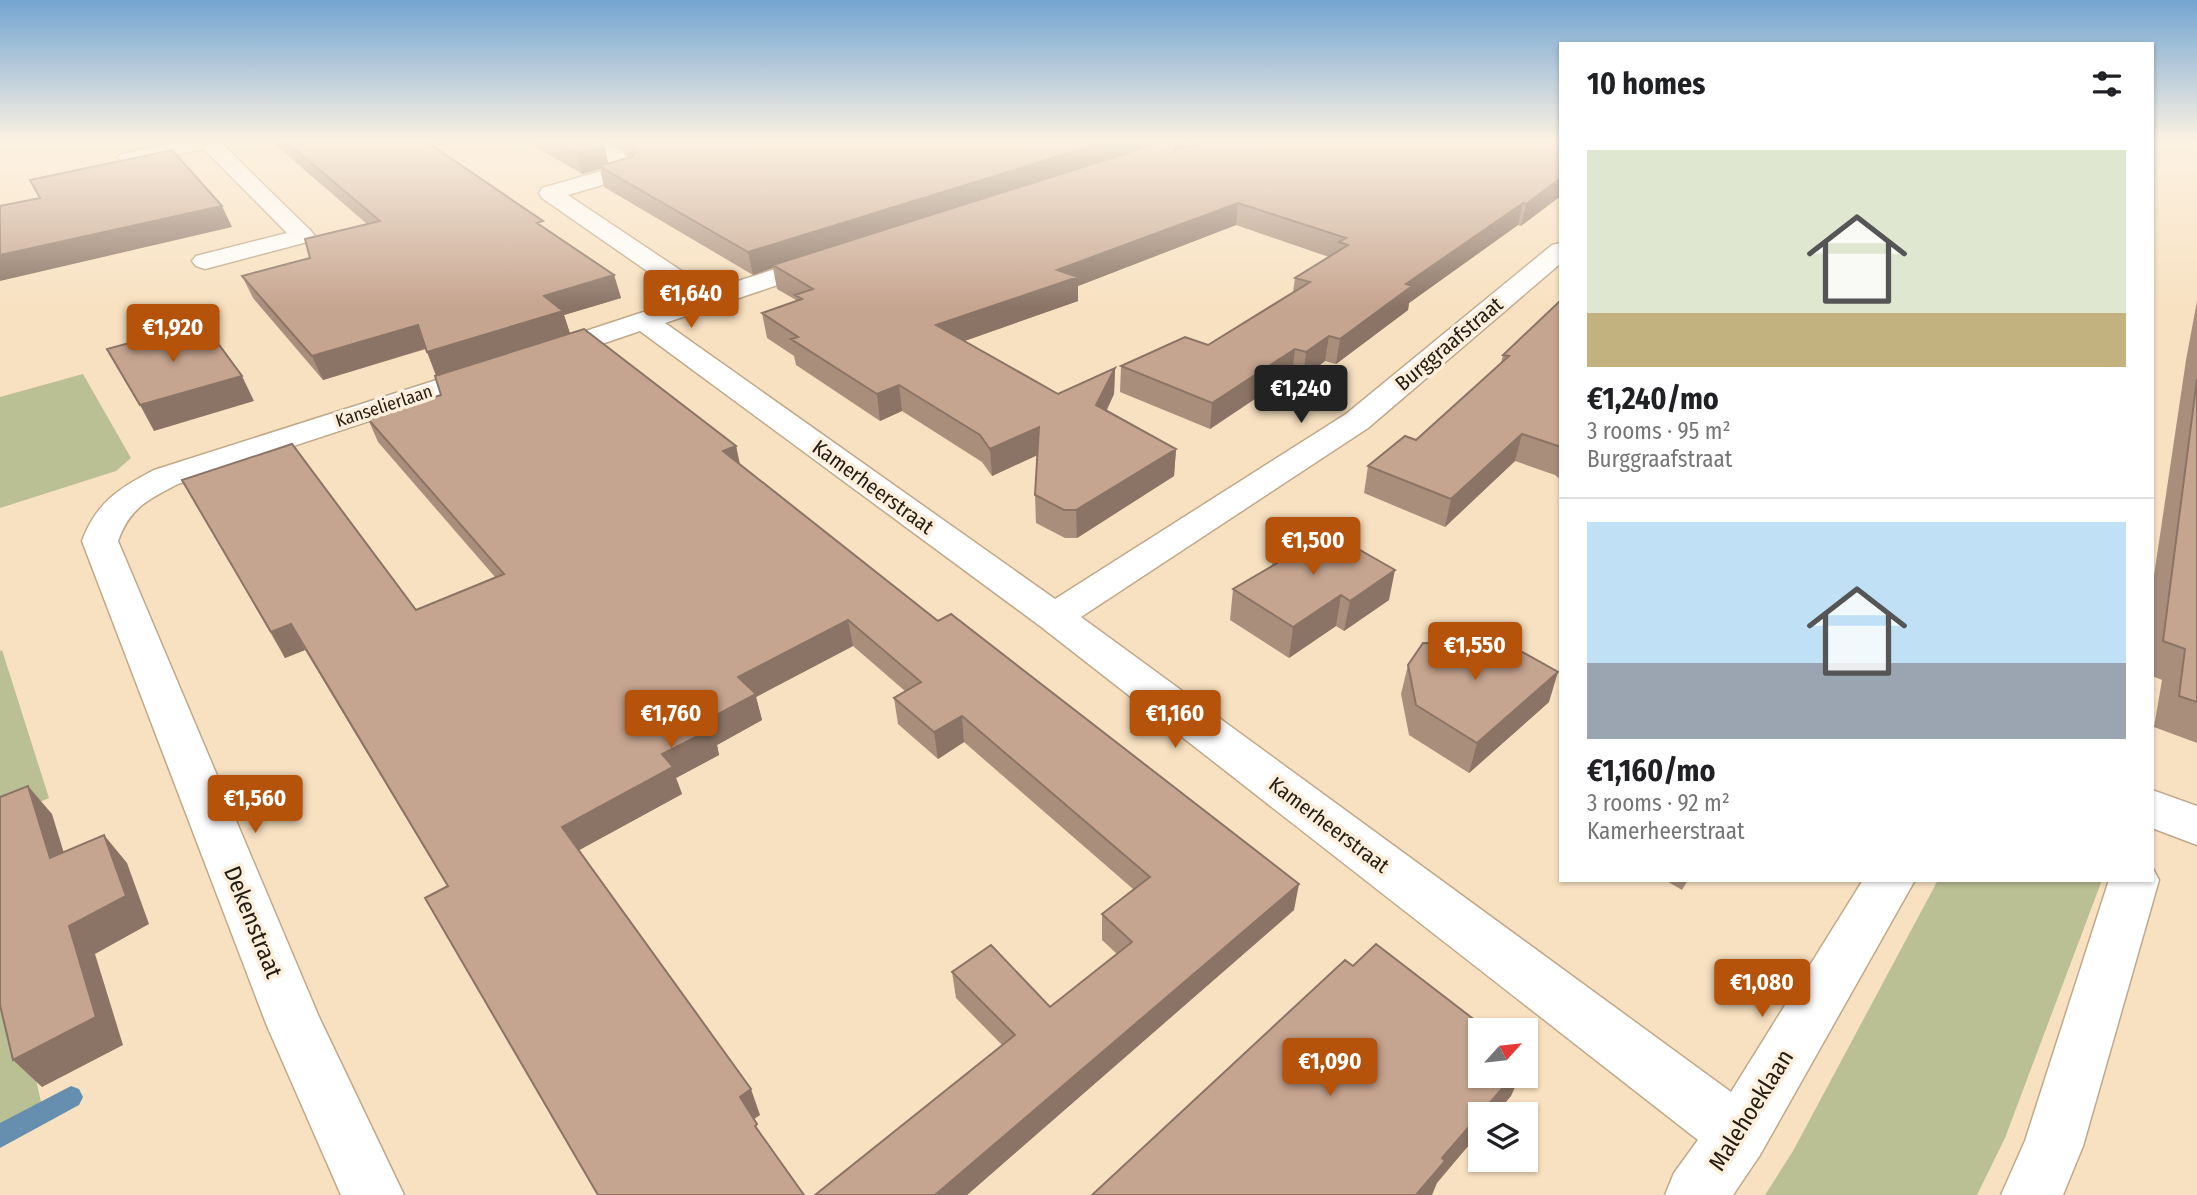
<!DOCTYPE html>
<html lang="en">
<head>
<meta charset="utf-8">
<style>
	body { margin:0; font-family:"Fira Sans Condensed",sans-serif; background:#f6f6f6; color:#202124; height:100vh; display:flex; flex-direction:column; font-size:26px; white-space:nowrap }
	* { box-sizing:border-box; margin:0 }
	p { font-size:23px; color:#757577 }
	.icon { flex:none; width:38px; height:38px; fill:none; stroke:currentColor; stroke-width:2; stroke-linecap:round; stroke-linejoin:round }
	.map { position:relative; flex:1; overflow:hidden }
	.drawer { position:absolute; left:1559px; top:42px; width:595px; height:840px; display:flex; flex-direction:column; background:#fff; border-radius:0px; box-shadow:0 2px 5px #0004 }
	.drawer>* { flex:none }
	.needle { width:46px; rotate:63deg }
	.buttons { position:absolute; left:1468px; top:1018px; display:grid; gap:14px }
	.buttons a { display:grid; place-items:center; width:70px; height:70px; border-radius:0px; background:#fff; box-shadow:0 2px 5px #0004; font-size:35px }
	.price { position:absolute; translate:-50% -60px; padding:0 16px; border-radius:7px; background:#b45309; color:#fff; font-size:23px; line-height:46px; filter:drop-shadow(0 2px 4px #0008) }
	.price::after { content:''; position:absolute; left:50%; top:42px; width:21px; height:16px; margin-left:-10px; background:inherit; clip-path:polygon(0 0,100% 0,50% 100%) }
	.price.selected { background:#222; color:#fff }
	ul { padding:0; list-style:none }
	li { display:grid; align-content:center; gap:14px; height:371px; padding:0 28px }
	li+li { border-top:2px solid #e0e0e0 }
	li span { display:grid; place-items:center; height:217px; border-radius:0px; color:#555 }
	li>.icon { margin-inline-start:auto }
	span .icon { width:126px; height:126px; fill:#fffc; stroke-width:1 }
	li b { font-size:30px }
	h2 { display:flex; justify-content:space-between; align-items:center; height:84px; padding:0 28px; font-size:30px }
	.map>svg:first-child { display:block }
</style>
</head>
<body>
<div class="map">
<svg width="2197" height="1195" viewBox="0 0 2197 1195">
	<rect width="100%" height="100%" fill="#f8e1c1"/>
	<path fill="#babf94" d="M83,374L131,458L116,471L0,508V397Z
		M2,650L49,798L0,819V651Z
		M1938,880H2102L2005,1138L1977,1195H1765L1793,1151Z
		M17,997L42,1106L0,1128V1005Z"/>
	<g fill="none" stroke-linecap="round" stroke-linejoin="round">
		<path fill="#668faf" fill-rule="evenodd" d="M71,1086L79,1089L83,1097L79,1105L0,1148V1123Z"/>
		<g stroke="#bfa98a" stroke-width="3">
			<path id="street" d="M189,140H218L311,231L315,236L311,241L205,269L196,266L192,261L196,256L287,233L204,149L128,164L118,158L121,154Z
				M577,140C604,139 623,147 639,170L636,175L568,195L710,290L816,256H834L838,261L834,266L665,323L1055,599L1346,414L1552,245L1561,243V263L1368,428L1081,617L1731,1092L1863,880H1915L1760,1155L1733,1195H1665L1674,1173L1698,1140L1040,626L640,331L557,359L547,362L537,359L533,353L537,347L686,298L542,198L539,193L542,188L615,167Z
				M1181,140H1211L1208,144L1136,167L1125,161L1129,157Z
				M490,363L500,366L505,372L500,378L178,484C148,500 130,507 118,541L319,1017L404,1195H341L267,1026L82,541C96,503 119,488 154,470Z
				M2152,790L2197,806V845L2152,828Z
				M2152,867L2159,880L2083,1146L2063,1195H2001L2025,1141L2109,880H2152Z"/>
		</g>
		<use href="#street" fill="#fff" fill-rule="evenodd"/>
	</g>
	<path fill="#aa8e7c" d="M270,140H424L545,228L614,275L621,298L564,315L570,333L736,446L740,465L1294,910L967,1195H815L1002,1045L956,998L952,972L1050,1007L1117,954L1102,940V914L1133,889L964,742L938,759L898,724L894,698L905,691L853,646L756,697L762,720L717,745L719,755L676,778L682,794L579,850L760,1115L754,1119L447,886L305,650L285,658L182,480L416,610L495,577L378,442L368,419L441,395L436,376L426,349L323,380L253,298L242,276L310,258L367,224Z
		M524,140H595L608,164L629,158L621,148L600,140H1185V148L1561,140L1521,226L1518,225L1409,303L1408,310L1336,364L1325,361L1303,378L1292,374L1210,429L1120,392L1121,366L1208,345L1293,292L1295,278L1329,257L1236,225L1078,286V301L964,341L1058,394L1115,368L1114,394L1107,410L1176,449L1174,476L1077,538H1065L1036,523L1035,495L1037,455L992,476L982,462L902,411L880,421L796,365L794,356L767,338L762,313L796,302V300L777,289L773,268L753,275L604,187L600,169L582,174Z
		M1561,300V480L1555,475L1515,461L1445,527L1364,493L1368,466L1416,440L1501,363L1503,355Z
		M2197,301V743L2154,727L2162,680L2152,676V589L2186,360Z
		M1274,553L1389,600L1344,631L1336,626L1289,658L1230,620L1233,589L1272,566Z
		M1408,665L1549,702L1469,773L1409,735L1401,694Z
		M1665,880H1688L1682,890Z"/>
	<path fill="#8b7465" d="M1111,140H1173L773,265V268L753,275L748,252Z
		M1182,140H1185L1184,155L1174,151Z
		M604,146L609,166H599L600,169L582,174L576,153Z
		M1561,178V196L1521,226L1526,204Z
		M1238,203L1236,225L1078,286V301L939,350L936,325L1057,270Z
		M1523,203L1518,225L1409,303L1408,310L1336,364L1340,339L1406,284Z
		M222,206L232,227L0,281V255Z
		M614,275L621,298L564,315L570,334L437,377L427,352L544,296Z
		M418,325L427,348L323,380L312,356Z
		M1329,336L1325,361L1303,378L1306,352Z
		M1295,349L1292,374L1210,429L1212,403Z
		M1115,368L1114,394L1096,431V405Z
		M242,376L254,401L154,431L140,405Z
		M899,385L902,411L880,421L877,394Z
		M1039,427L1040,454L992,476L990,449Z
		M1522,434L1515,461L1445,527L1451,499Z
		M736,446L741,470L723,451Z
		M1176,449L1174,476L1077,538L1076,510Z
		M1395,570L1389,600L1344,631L1350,601Z
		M1341,595L1336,626L1289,658L1293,627Z
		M848,620L853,646L756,697L762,720L717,745L719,755L676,778L682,794L574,853L562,827L662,754L705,721L738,677Z
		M291,624L305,650L285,658L271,632Z
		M1558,672L1549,702L1469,773L1477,743Z
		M962,716L964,742L938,759L934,732Z
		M28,786L52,814L74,886L50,858Z
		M104,835L127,863L149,924L95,954L123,1045L42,1087L13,1060L69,926Z
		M1299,884L1294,910L967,1195H935Z
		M1513,1076H1520L1511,1096L1495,1115H1480V1132L1437,1183L1432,1195H1416L1442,1158Z
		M751,1089L760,1115L749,1122L740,1097Z"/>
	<path fill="#c6a590" stroke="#8b7465" stroke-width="2" d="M284,140H424L543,221L537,223L614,275L544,296L563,311L427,352L418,325L312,356L242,276L310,258L305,239L380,221Z
		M553,140H595L604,146L576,153Z
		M626,140H1111L748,252L599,166L632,157L636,151Z
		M1168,140H1182L1174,151L1209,140H1561V178L1526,204L1523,203L1406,284L1412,286L1340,339L1329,336L1306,352L1295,349L1212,403L1121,366L1185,337L1208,345L1310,282L1295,278L1348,245L1339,242L1346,238L1238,203L1057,270L1078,277L936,325L1058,394L1115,368L1096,405L1176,449L1076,510H1064L1035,495L1039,427L990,449L980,435L899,385L877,394L791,339L798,337L762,313L802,299L795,295L813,289L773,265Z
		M172,150L222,206L0,255V206L40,198L30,180Z
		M1561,300V447L1522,434L1451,499L1368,466L1405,436L1416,440L1509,356L1503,355Z
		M203,323L242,376L140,405L107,349Z
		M584,329L736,446L723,451L938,621L951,614L1299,884L935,1195H815L1015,1035L952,972L991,945L1050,1007L1132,942L1102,914L1150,877L962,716L934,732L894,698L921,682L848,620L738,677L756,694L705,721L712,729L662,754L673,767L562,827L751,1089L740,1097L757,1124L755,1126L804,1195H598L425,898L448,886L291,624L271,632L182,480L292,444L416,610L504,574L368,419L441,395L435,376Z
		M2197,379V702L2179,696L2185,649L2163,641Z
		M1318,526L1395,570L1350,601L1341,595L1293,627L1233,589L1284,559L1274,553Z
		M1483,630L1558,672L1477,743L1416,705L1408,665L1423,643L1464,644Z
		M28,786L50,858L104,835L126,896L69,926L96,1017L13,1060L0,1005V797Z
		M1376,944L1489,1031H1480V1076H1513L1442,1158L1445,1161L1416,1195H1092L1345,960L1353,966Z"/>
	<linearGradient id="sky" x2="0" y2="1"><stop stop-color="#74a5d1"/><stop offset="0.46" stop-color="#fcf2e3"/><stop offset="1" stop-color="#fcf2e3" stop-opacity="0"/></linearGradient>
	<rect width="2197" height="307" fill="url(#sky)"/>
	<g text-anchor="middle" stroke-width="7" stroke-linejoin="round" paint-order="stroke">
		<g font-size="18" fill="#251c11" stroke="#fdefdc">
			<text transform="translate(384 406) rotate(-18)" y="6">Kanselierlaan</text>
		</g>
		<g font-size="21" fill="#251c11" stroke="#fdefdc">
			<text transform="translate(1449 344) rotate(-40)" y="7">Burggraafstraat</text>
			<text transform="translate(873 487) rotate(36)" y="7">Kamerheerstraat</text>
			<text transform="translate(1329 825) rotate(37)" y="7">Kamerheerstraat</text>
		</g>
		<g font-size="24" fill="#251c11" stroke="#fdefdc">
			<text transform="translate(253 922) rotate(68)" y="8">Dekenstraat</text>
			<text transform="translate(1751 1110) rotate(-58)" y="8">Malehoeklaan</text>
		</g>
	</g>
</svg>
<div class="buttons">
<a><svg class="needle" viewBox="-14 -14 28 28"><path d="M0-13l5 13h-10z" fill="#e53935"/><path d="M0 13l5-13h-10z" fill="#757577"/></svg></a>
<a><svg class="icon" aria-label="layers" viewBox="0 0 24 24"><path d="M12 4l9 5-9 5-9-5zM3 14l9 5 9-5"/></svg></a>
</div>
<b class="price" style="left:691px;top:330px">€1,640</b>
<b class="price" style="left:173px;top:364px">€1,920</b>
<b class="price selected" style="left:1301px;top:425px">€1,240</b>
<b class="price" style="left:1313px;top:577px">€1,500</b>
<b class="price" style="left:1475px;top:682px">€1,550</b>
<b class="price" style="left:671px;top:750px">€1,760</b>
<b class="price" style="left:1175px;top:750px">€1,160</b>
<b class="price" style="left:255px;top:835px">€1,560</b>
<b class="price" style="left:1762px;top:1019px">€1,080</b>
<b class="price" style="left:1330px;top:1098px">€1,090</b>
<section class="drawer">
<h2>10 homes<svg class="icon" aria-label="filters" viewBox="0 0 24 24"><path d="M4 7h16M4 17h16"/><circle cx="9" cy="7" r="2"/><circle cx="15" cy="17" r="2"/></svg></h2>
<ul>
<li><span style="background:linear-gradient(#dfe7d0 75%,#c2b280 0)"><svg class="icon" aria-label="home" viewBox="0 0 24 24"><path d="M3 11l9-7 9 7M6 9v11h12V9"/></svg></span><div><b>€1,240/mo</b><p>3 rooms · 95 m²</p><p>Burggraafstraat</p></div></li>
<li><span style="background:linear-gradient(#bfe0f5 65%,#9aa5b1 0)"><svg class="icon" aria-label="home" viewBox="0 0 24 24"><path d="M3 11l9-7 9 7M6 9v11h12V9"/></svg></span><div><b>€1,160/mo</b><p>3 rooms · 92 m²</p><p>Kamerheerstraat</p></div></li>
</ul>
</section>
</div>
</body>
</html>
